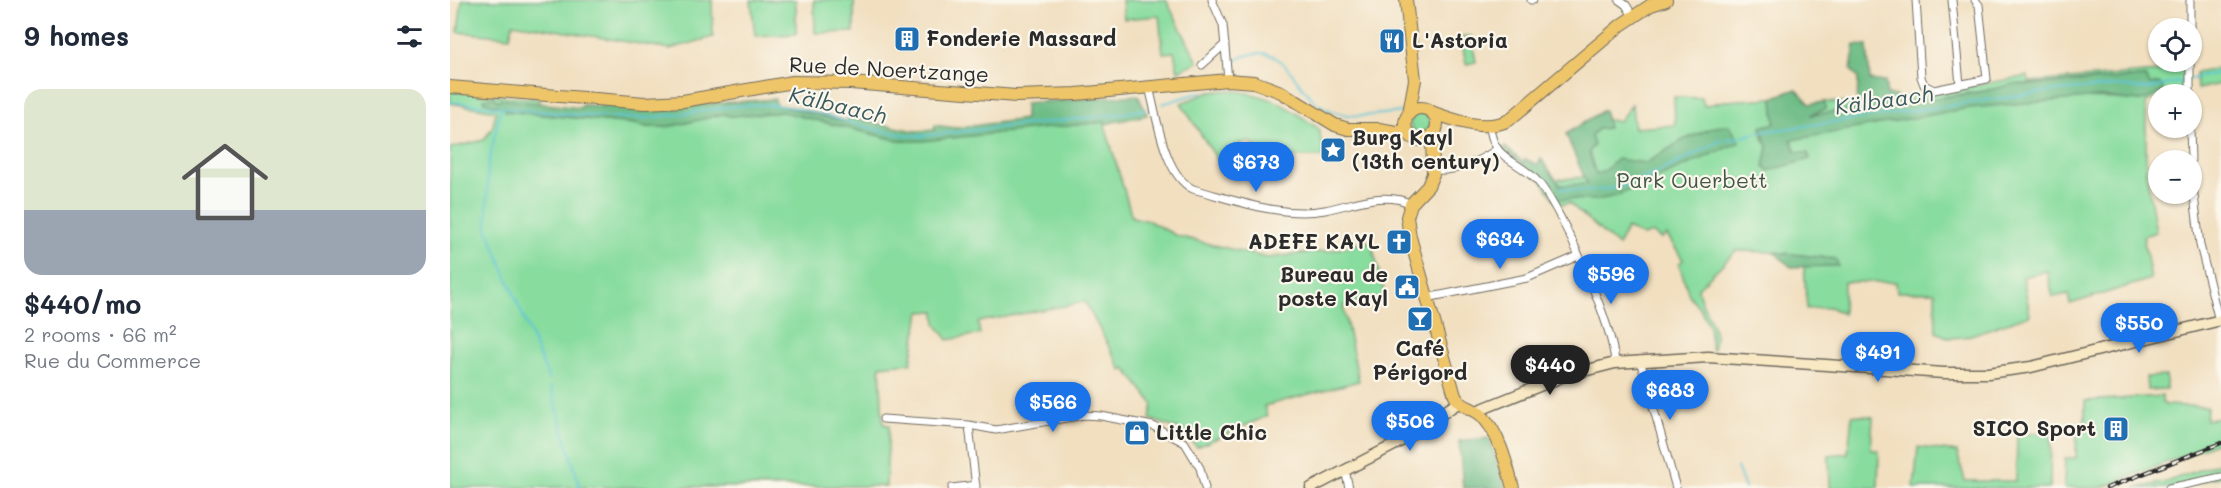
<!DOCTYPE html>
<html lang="en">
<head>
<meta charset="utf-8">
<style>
	body { margin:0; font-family:Mali,sans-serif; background:#f6f6f7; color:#1f2937; height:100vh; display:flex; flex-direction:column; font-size:22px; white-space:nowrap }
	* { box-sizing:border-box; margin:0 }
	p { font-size:20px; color:#747a83 }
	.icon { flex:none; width:33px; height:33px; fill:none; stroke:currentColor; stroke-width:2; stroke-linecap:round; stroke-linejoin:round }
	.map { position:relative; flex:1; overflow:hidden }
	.details { display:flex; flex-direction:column; background:#fff; width:450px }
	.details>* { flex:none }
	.buttons { position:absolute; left:1698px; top:18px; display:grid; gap:12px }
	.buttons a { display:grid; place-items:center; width:54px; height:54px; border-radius:50%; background:#fff; box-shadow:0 2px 4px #0004; font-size:30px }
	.price { position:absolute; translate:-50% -51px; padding:0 14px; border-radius:21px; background:#1a73e8; color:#fff; font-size:20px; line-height:39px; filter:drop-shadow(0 2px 3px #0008) }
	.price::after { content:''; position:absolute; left:50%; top:36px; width:18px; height:14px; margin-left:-9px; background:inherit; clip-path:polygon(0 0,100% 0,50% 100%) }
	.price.selected { background:#222; color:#fff }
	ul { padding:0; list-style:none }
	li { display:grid; align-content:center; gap:12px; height:318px; padding:0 24px }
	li+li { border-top:2px solid #e0e1e3 }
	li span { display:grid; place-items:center; height:186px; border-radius:18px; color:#555 }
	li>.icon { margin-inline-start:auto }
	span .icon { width:108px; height:108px; fill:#fffc; stroke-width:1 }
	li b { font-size:26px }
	h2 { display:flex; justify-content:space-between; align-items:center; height:72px; padding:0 24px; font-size:26px }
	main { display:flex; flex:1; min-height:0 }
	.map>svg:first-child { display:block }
</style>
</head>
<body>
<main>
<section class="details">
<h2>9 homes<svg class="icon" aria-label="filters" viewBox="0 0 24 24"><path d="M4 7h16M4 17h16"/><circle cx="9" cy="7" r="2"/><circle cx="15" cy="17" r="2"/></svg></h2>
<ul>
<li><span style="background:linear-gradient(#dfe7d0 65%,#9aa5b1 0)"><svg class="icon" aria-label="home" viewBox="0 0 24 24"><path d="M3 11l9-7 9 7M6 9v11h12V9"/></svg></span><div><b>$440/mo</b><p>2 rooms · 66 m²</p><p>Rue du Commerce</p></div></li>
</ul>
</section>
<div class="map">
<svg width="1771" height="488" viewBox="0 0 1771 488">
	<rect width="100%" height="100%" fill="#fbf7ec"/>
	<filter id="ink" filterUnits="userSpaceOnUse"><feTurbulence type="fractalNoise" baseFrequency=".0167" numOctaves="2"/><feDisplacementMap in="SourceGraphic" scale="12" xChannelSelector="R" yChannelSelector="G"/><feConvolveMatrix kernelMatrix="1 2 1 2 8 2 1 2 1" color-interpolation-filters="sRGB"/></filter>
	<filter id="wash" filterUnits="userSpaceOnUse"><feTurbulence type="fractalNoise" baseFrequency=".008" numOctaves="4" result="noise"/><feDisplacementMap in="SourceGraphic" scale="24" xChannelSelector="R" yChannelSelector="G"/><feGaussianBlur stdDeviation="1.35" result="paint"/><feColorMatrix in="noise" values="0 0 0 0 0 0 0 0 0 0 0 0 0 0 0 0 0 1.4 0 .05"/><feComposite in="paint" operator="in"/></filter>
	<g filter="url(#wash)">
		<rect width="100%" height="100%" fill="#f1dfc0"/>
		<path fill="#87dc9e" stroke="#598464" stroke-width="1.5" d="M12,0H262L263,37L220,49L63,23L60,37L8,32Z
			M301,0H346V34L305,36Z
			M364,0H404V32L365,33Z
			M672,0H716L748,62L728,71L724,52L713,53L709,16L674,19Z
			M1021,36L1026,62L1016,64L1011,38Z
			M1709,62H1734V86L1730,90L1708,94V97L1696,102V171L1706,232L1693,236L1701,279L1620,304L1618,294L1603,297L1597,271L1573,277L1580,315L1515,337L1499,338L1486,332L1485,292H1447L1446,282H1394L1393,314L1380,307L1357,309L1354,266H1387L1386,259L1324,252L1286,251L1248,288C1250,311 1273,326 1262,352L1259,327L1251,310L1239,295L1229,264L1233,260L1217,235L1211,239L1203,233L1193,236L1177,228L1168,246L1119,203L1108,205L1092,181L1135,177L1116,134L1154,110L1157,120L1169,121L1182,104L1184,128L1225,125L1224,97L1252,98L1254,106L1274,101L1323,98L1325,123L1311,127L1313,138L1318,146L1314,167L1346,152L1341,140C1455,119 1574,89 1691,101L1700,85L1695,77L1576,84L1447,104L1446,99L1578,76L1579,82L1709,72Z
			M1771,68V84L1747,89L1746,73Z
			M779,90C824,96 832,103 869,129L874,157H842L845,162L818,169L802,142L789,143L794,153L768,161L731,103L760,92Z
			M0,91L89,99V104L34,99L55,108V111L186,124C206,134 250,119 273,114L280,116L333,112L451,141L654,122L682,217L699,221L727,236L817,258L883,250L921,241L935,296L893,306L909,381L814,406L817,416L747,447L730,430L700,419L703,404L675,368L672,371L635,302L528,322L530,334L498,340L486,324L485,311L470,312L461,363L430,366L433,424L439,425L436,486L0,488V148L34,140L43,126L46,111L0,103Z
			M1374,102L1408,104L1407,109L1357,116L1375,109Z
			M960 123a10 10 0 1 1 20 0a10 10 0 1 1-20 0Z
			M1716,376V389L1697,390L1696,377Z
			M1712,396V403L1716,405L1757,407L1756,420L1771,418V441L1651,488H1614L1615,458H1626L1627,425L1635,423V401Z
			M1402,415L1423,417L1421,450H1429L1428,488H1380L1379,455L1398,453Z
			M1601,431L1600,488H1464L1468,447L1507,452L1515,481H1566L1567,435Z
			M1771,462V477L1719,488H1685L1716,482Z"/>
		<path fill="#6dbc85" stroke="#4c7458" stroke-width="1.5" d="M1405,45L1417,46L1420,80L1435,82L1437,95L1446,96L1447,103L1525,93L1568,83L1579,85L1695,77L1700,85L1709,83L1713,87L1712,92L1691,101L1650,97L1519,108L1341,140L1346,152L1358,153L1360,159L1318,171L1314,167L1318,147L1311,127L1325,123L1323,98C1330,94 1338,93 1346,89L1360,104L1374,102L1375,109L1360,115L1407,109L1408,78L1401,70Z
			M688,95L697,115L655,124L654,122L472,141H451L333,112L280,116L273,114C250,119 206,134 186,124L55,111V108L34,102V99L44,97L47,101L51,99L131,108L132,105L198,108L325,99L326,105L396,122L399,117L464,131L484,130L485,125L506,128L575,119V103Z
			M1154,110L1158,128L1148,129L1141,136L1144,145L1139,152L1146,175L1156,170L1167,159L1196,163L1233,140L1265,127L1279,125L1290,142L1166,196L1147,200L1105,199L1092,181L1053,149L1055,147L1074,163L1075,159L1088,165L1091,159L1110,185L1137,184L1116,134Z
			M1324,252L1386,259L1388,266L1341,267Z
			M1039,438L1056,488H1013L1009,441Z"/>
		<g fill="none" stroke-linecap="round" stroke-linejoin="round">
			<path stroke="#59c3d4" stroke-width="2" d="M783,62C836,30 842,92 875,108C901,121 924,114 952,112
				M0,102C62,108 125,117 187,118C233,118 279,102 324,105C375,109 421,135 472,136L663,115L696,109
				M712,104L752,92
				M51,107L38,166L37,228L99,380
				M1111,188C1167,202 1221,165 1270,141C1279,137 1292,139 1305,133L1594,92L1666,86L1698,89L1771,72
				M101,387L130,488
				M1287,467L1295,488"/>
		</g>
	</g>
	<g filter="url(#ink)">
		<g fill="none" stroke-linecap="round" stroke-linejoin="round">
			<g stroke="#706a5f" stroke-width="9">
				<path id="street" d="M762,0L773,25L778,80
					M1081,0H1083
					M1169,0L1176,5L1183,16
					M1466,0L1471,77L1474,85L1484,90L1537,79L1529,5L1525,0
					M1502,0L1510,85
					M1740,28V0
					M1740,62V94
					M752,65L775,44
					M699,87C707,117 714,175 743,189C785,200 830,218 875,210C901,205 935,190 961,204
					M1040,127C1043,161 1070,160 1089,183C1113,212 1163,325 1165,363
					M1740,128L1741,160
					M983,170C1005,172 1028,162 1046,150
					M1742,179L1750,245L1769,321
					M976,298L1077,278L1128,256
					M1190,360L1226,488
					M433,419L519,425L546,430L634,415L651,416L703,426L735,443L750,468L755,488
					M519,425L526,488
					M895,470L899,488
					M502,488L526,485
					M1719,488L1771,477"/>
			</g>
			<g stroke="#706a5f" stroke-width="13">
				<path id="secondary" d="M1027,411L1114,376L1165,363L1258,357L1494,373H1538L1581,367L1771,320
					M861,488L946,444L1008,403"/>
			</g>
			<g stroke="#706a5f" stroke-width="14">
				<path id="primary" d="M956,0L965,80L959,113
					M0,87L195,103L233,101L343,82L401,83L566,96L626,94L778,80L804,82L831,92L885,125L898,129H929L958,134
					M955 124a16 16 0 1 1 32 0a16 16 0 1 1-32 0Z
					M981,112C1006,121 1035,132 1059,120L1171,25L1201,5L1216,0
					M982,136L983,174L978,186L961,204L957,217L960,237L1005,396C1012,409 1025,407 1034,418C1050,436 1057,466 1063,488"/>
			</g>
			<use href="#street" stroke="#fff" stroke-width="7"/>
			<use href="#secondary" stroke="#f8e8c3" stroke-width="10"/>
			<use href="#primary" stroke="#eec569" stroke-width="12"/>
			<g stroke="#2b2b2b" stroke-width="4.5">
				<path id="rail" d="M1657,488L1771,443"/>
			</g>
			<use href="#rail" stroke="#fbf7ec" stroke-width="2" stroke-dasharray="7" stroke-linecap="butt"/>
		</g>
	</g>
	<defs>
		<g id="building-square" transform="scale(1.35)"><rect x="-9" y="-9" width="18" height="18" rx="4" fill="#1f6fb2" stroke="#fbf7ec"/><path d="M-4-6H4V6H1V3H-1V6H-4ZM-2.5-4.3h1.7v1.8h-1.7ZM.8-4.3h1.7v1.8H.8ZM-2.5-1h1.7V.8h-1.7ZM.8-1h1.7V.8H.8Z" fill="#fff"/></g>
		<g id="restaurant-square" transform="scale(1.35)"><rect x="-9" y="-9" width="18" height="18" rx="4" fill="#1f6fb2" stroke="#fbf7ec"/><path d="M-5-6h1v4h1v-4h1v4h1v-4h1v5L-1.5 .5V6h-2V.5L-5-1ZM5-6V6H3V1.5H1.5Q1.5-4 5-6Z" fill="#fff"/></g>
		<g id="sight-square" transform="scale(1.35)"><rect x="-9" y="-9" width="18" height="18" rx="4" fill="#1f6fb2" stroke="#fbf7ec"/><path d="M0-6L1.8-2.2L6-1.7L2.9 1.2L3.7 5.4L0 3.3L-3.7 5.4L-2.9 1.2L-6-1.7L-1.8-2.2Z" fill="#fff"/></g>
		<g id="church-square" transform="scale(1.35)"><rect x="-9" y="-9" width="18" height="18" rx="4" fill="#1f6fb2" stroke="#fbf7ec"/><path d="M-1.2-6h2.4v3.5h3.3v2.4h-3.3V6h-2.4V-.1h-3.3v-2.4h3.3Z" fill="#fff"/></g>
		<g id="civic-square" transform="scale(1.35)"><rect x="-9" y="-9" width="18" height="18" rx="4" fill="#1f6fb2" stroke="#fbf7ec"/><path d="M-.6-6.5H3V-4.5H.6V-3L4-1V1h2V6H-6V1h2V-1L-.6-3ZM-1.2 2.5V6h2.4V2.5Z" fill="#fff"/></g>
		<g id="bar-square" transform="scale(1.35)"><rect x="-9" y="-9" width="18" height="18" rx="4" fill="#1f6fb2" stroke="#fbf7ec"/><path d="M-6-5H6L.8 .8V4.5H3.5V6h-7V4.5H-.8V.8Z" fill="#fff"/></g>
		<g id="shop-square" transform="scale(1.35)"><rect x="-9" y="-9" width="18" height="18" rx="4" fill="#1f6fb2" stroke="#fbf7ec"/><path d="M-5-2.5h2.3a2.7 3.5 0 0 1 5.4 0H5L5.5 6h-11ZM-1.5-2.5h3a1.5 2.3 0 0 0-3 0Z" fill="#fff"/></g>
	</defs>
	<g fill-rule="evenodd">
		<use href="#building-square" x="457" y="39"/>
		<use href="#restaurant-square" x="942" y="41"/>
		<use href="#sight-square" x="883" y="150"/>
		<use href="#church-square" x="949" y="242"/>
		<use href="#civic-square" x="957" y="287"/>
		<use href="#bar-square" x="970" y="319"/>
		<use href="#building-square" x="1666" y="429"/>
		<use href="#shop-square" x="687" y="433"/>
	</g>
	<g text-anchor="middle" stroke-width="4.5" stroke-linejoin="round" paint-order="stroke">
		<g font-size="21" font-weight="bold" fill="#2b2b2b" stroke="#fbf7ec" text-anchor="start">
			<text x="476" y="46">Fonderie Massard</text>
			<text x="962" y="48">L'Astoria</text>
			<text x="902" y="145">Burg Kayl<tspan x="902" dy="24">(13th century)</tspan></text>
			<text x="930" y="249" text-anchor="end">ADEFE KAYL</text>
			<text x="938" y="282" text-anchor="end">Bureau de<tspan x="938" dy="24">poste Kayl</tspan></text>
			<text x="970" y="356" text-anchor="middle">Café<tspan x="970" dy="24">Périgord</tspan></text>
			<text x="1646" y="436" text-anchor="end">SICO Sport</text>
			<text x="706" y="440">Little Chic</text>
		</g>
		<g font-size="21" fill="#2b2b2b" stroke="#fbf7ec">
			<text transform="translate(439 70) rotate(3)" y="7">Rue de Noertzange</text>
		</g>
		<g font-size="21" fill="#425748" stroke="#fbf7ec">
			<text x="1242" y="188">Park Ouerbett</text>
		</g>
		<g font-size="22" font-style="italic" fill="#39595e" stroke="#fbf7ec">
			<text transform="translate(1434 100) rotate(-8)" y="8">Kälbaach</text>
			<text transform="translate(388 105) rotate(13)" y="8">Kälbaach</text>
		</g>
	</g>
</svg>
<div class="buttons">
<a><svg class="icon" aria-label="locate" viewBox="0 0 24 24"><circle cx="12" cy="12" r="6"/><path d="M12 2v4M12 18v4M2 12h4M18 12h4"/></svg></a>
<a>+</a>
<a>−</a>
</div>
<b class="price" style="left:806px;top:193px">$673</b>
<b class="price" style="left:1050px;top:270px">$634</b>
<b class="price" style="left:1161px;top:305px">$596</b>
<b class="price" style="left:1689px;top:354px">$550</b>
<b class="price" style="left:1428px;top:383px">$491</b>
<b class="price selected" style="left:1100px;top:396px">$440</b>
<b class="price" style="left:1220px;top:421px">$683</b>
<b class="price" style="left:603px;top:433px">$566</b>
<b class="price" style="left:960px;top:452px">$506</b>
</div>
</main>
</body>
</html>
